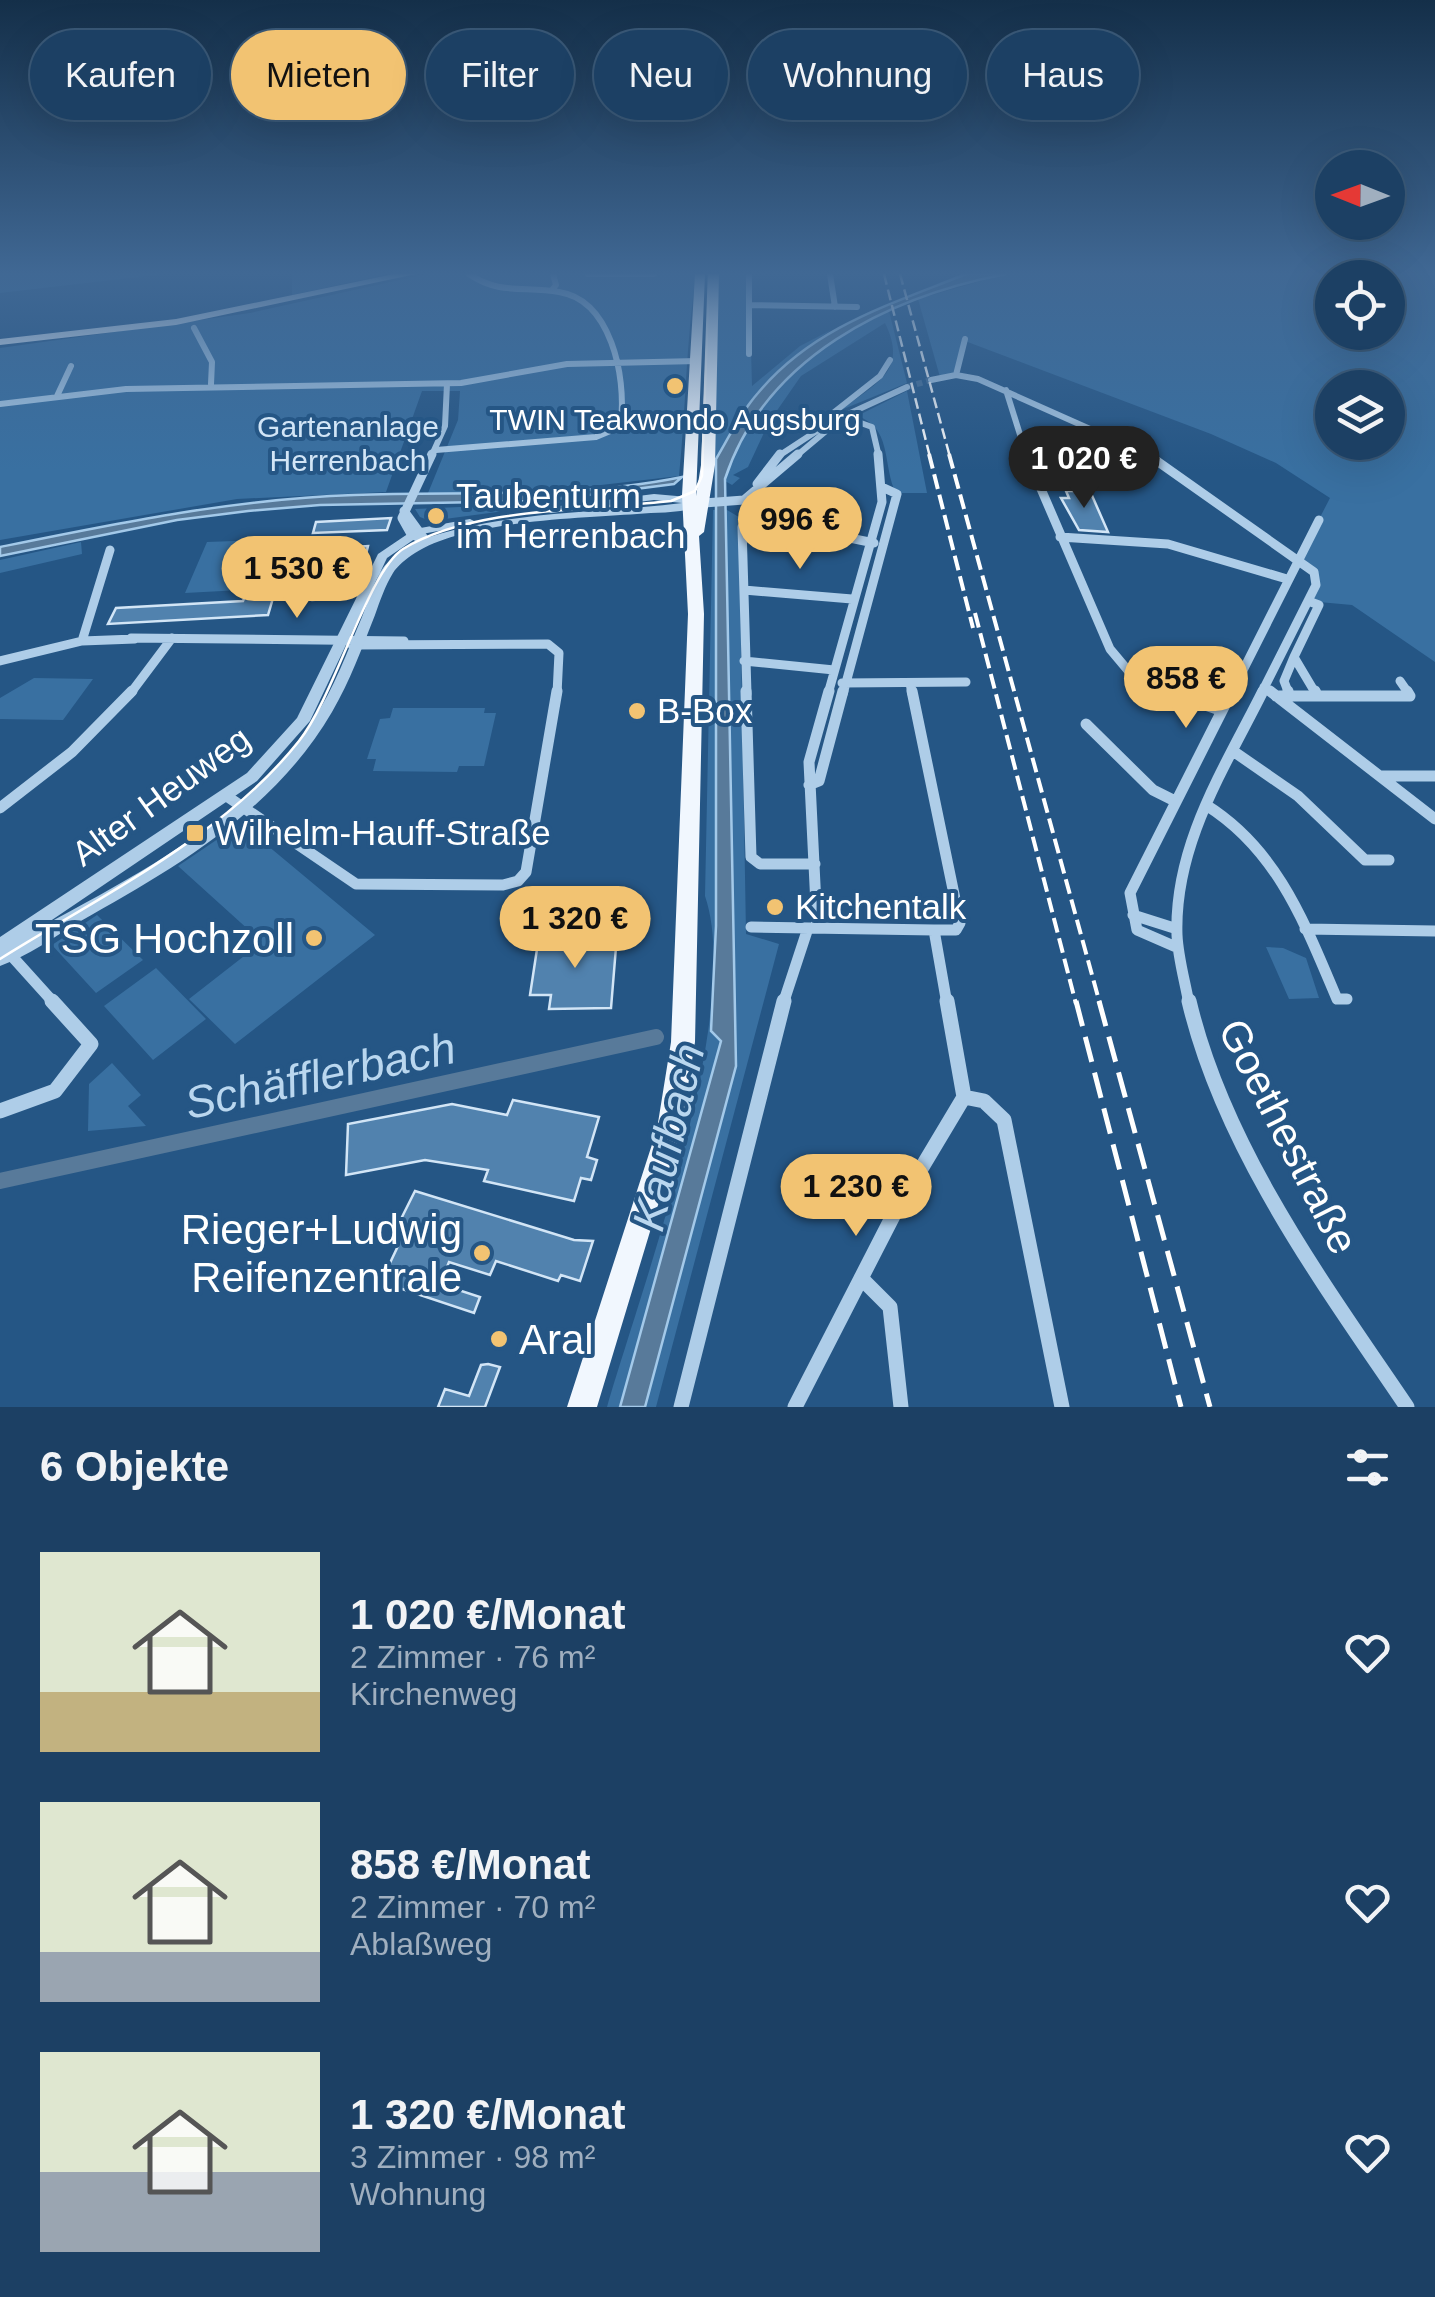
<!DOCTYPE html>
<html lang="de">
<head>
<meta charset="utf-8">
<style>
	body { margin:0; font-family:Helvetica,sans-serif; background:#25476a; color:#f1f3f6; height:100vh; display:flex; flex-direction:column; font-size:38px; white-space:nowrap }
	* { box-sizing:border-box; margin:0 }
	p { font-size:32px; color:#a0afbf }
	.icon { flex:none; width:55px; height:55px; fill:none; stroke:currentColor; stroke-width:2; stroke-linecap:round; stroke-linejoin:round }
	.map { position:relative; height:1407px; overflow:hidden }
	.panel { display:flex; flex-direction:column; background:#1c4064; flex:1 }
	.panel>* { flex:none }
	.top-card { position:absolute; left:30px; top:30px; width:1375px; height:90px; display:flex; gap:20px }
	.needle { width:65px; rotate:271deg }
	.tools { position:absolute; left:1315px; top:150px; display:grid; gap:20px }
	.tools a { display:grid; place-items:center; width:90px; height:90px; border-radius:50%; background:#1c4064; box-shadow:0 10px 40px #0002,0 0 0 2px #3a5978; font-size:50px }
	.price { position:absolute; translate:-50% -85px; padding:0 22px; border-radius:35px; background:#f2c372; color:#111; font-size:32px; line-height:65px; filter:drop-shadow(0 2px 5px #0008) }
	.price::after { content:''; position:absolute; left:50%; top:60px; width:30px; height:22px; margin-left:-15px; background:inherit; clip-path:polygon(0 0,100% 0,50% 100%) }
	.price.on { background:#222; color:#fff }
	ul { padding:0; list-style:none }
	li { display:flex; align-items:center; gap:30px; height:250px; padding:0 40px }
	li span { display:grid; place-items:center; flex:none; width:280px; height:200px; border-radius:0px; color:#555 }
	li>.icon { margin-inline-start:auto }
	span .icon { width:120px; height:120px; fill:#fffc; stroke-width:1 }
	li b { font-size:42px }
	h2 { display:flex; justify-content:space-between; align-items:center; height:120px; padding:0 40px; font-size:42px }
	.chip { padding:0 35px; border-radius:45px; background:#1c4064; box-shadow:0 10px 40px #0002,0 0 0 2px #3a5978; font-size:35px; line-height:90px }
	.chip.on { background:#f2c372; color:#111 }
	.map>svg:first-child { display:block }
</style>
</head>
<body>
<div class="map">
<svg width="1435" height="1407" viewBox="0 0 1435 1407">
	<rect width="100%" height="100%" fill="#255685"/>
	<path fill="#3970a1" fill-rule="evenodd" d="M0,274H164L0,293Z
		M292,274H388L292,295Z
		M427,274H696C686,342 686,408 679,476L523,494L428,493L458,420L460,391H422L386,492L237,499L0,540V348L250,313Z
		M719,274H749L752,386L800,346L831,330C780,365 749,406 717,457H711Z
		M1006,274H1435V662L1352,605L1308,601L1316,579L1299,558L1330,498L1276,463L1211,434L965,341L956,375L940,377L918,299ZM1332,278H1388V332H1332ZM1332,388H1388V442H1332Z
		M889,311L907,383L841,410C875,383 909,372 885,323L801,376L769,422L748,467L733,475L740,478L732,485L725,481C740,418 824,326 889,311Z
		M907,391L927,493H899L894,489C883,461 891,427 857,416Z
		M573,502L430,521L420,517L415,509Z
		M713,510H727L744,520L739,526L746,934L779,944L656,1407H607C642,1286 744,1011 705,896Z
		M261,540L241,590L185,593L207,542Z
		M81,542L82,554L0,573V560Z
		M34,678L93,679L63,720L0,719V698Z
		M393,708H485L484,713H496L484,766H459L457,772L373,771L376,759H367L380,719L390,718Z
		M237,826H244L375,935L235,1044L189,999L262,942L178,866Z
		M97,915L143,960L96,993L52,945Z
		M1266,947L1283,948L1306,958L1319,998L1289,999Z
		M156,968L206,1019L153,1060L104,1006Z
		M112,1063L141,1095L128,1106L146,1126L88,1131L89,1084Z"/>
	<path fill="#587a9a" stroke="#a3c9e9" stroke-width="2.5" d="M966,274H1006C888,297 765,357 725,479L736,1066L645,1407H620L721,1041L711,1031L716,926V459C729,437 741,412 758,393C813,327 889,305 966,274Z
		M682,477L674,484L542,501L320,505L248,511L177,520L0,556V547C118,523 234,499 354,495C463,491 574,499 682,477Z"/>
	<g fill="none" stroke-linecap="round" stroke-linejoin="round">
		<path stroke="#587a9a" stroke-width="16" d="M0,1181L656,1037"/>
	</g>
	<path fill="#5182ae" stroke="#d2e5f6" stroke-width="2.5" d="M1066,491H1090L1108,532L1079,530L1061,498H1069Z
		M391,518L387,530L313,533L316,522Z
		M368,546L359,583L346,584L343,598L313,600L317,586H305L316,549Z
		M276,588L268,615L108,624L116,608L243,601L248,589Z
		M617,935L611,1008L549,1009L551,995H530L539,936Z
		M513,1100L599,1117L587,1157L597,1160L591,1180L581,1178L574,1201L484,1181L488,1170L425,1160L346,1175L348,1124L452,1104L507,1115Z
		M415,1191L574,1240L593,1241L580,1281L561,1275L558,1281L496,1261L490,1275L449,1262L440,1284L480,1297L474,1313L381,1282L398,1246L389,1243Z
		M488,1364L500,1367L485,1407H438L445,1389L469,1396L481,1365Z"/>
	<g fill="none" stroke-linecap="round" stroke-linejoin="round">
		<path stroke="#466f97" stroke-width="6" stroke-dasharray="6 4" stroke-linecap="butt" d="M907,387L931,380"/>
		<path stroke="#aecde8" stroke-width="6" d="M588,274H654
			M749,274V354
			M830,274L835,307
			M552,290L556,285L553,274
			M749,305L857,307
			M194,328L212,362L211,384
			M956,375L965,339
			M931,380L956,375L978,379L1153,457
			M1006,390L1027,457
			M57,396L71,366
			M0,404L126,389L461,383L567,364L697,361
			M436,450L596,437L615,429L621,421C626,376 611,300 559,292C525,286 499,295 469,274
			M431,457L445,426L447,384
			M777,457L838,417
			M795,457L844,416L907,387
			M879,457L872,427L833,413L880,376L890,360"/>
		<path stroke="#aecde8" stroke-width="9" d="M1026,454L1110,649L1131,674L1172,694
			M1147,454L1314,572L1316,585L1261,694
			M757,484L780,454
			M704,503L744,500L798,454
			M404,511L425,540
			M753,518L874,543
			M1060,537L1168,544L1287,579
			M426,541L411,534L402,518L432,454
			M744,590L852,599
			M1308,601L1319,605L1294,657L1316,694
			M131,638L404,641
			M82,641L110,550
			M352,645L548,644L559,653L557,694
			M0,661L82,641L135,639
			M744,661L834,670
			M1400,681L1409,694
			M842,683L966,682
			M910,683L912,694
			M1264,687L1273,694
			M130,694L172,638
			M747,694L742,527L753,518
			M828,694L882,502L878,454
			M843,694L897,494L884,488
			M1231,694L1319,520
			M1289,694L1284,681L1294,657"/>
		<path stroke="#aecde8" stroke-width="11" d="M746,691L751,857L760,864H815
			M912,691L960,923L956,930H934L947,1004
			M1165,691L1220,710
			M1270,691L1435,819
			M1288,691L1289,695
			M1315,691L1317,695
			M1276,696H1410L1407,691
			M1086,724L1153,790L1175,801
			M1233,751L1298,796L1365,860H1389
			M1381,776H1435
			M809,785L819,781L843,691
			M228,797L356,884L503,885L518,881L526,872L557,691
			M1206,805C1278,850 1305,924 1337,999H1347
			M0,808L72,752L132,691
			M1133,915L1174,928
			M817,926L809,762L829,691
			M751,927L934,930
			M1305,929L1435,931
			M1176,947L1137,930L1130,893L1232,691
			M9,953L55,1004
			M783,1004L808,928
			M1189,1004C1185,981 1178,958 1177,935C1174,845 1224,769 1263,691"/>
		<path stroke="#aecde8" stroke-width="15" d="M947,1001L964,1097L984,1101L1004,1120L1062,1407
			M1189,1001C1224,1149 1323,1283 1407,1407
			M0,1111L55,1091L91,1044L52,1001
			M861,1278L890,1307L901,1407
			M681,1407L784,1001
			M795,1407L894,1214L964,1097"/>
		<path fill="#aecde8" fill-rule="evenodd" d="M654,494L688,497L692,498L693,501H698L704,504C686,514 657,512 637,514C578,518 464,521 415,553C407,558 397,566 393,573C385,586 380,601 375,615C362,648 350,681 332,712C275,810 176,868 79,922C54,937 28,956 0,966V937L247,773L297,718L378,554L415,529L470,519L476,522L470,525L422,534L387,558L310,721L257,781L43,926C142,872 249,817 313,720C334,689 347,652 362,617C368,602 373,583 383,568C388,561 398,553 406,548C422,538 444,532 463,528C535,511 609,512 682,503L654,500L551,513L545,510L551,507Z"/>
		<path fill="#f1f7fe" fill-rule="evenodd" d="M394,274H416L176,325L0,345V339L176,319Z
			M695,274H705L696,496L701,465L709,274H719L715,465L704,532L699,536L704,614L695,1042L681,1129L597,1407H567L657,1129L671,1042L688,614L682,495Z"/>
		<path stroke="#fff" stroke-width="2.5" d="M0,959C102,895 223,837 299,741C335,696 368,571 403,549C472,507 592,510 671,501L695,491L702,476L709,274"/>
		<path stroke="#fff" stroke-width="2.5" stroke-dasharray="11 5" stroke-linecap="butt" d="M884,274L930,457
			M900,274L950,457"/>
		<path stroke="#fff" stroke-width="4" stroke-dasharray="15 6" stroke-linecap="butt" d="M929,454L973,628
			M949,454L1100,1004
			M975,613L1076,1004"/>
		<path stroke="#fff" stroke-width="5" stroke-dasharray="26 11" stroke-linecap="butt" d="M1076,1001L1181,1407
			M1099,1001L1210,1407"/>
	</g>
	<linearGradient id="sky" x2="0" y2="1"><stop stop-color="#142f49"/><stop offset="0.58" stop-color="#406894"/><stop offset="1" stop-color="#406894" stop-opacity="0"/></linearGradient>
	<rect width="1435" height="471" fill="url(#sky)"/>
	<g fill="#f2c372" stroke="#255685" stroke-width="4">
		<circle cx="675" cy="386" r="10"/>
		<circle cx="436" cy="516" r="10"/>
		<circle cx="637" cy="711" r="10"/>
		<rect x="185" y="823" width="20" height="20" rx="5"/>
		<circle cx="775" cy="907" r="10"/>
		<circle cx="314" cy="938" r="10"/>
		<circle cx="482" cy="1253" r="10"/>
		<circle cx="499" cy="1339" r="10"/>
	</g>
	<g text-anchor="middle" stroke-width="8" stroke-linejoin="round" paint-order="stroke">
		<g font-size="30" fill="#fff" stroke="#255685">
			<text x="675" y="430">TWIN Teakwondo Augsburg</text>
		</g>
		<g font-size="30" fill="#d2e5f6" stroke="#255685">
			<text x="348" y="437">Gartenanlage<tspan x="348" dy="34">Herrenbach</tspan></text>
		</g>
		<g font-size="35" fill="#fff" stroke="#255685" text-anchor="start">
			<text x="456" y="508">Taubenturm<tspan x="456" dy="40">im Herrenbach</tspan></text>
			<text x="657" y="723">B-Box</text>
			<text x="215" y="845">Wilhelm-Hauff-Straße</text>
			<text x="795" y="919">Kitchentalk</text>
		</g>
		<g font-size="35" fill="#fff" stroke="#255685">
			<text transform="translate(161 796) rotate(-36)" y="12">Alter Heuweg</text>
		</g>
		<g font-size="42" fill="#fff" stroke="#255685" text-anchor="end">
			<text x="294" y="953">TSG Hochzoll</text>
			<text x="462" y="1244">Rieger+Ludwig<tspan x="462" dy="48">Reifenzentrale</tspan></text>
			<text x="519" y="1354" text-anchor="start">Aral</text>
		</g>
		<g font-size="42" fill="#fff" stroke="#255685">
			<text transform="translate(1289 1136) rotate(63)" y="15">Goethestraße</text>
		</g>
		<g font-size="45" font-style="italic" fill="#bad7ef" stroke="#255685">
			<text transform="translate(320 1075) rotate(-12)" y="16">Schäfflerbach</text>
			<text transform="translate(668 1137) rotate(-77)" y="16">Kaufbach</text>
		</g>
	</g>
</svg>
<div class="tools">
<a><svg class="needle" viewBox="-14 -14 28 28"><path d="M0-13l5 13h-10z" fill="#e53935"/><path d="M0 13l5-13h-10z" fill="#a0afbf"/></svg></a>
<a><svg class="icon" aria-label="locate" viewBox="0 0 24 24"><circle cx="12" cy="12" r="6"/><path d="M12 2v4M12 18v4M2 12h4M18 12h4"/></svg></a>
<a><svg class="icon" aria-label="layers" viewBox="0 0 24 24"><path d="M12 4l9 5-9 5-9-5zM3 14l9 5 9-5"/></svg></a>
</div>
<b class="price on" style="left:1084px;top:511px">1 020 €</b>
<b class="price" style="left:800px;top:572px">996 €</b>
<b class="price" style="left:297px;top:621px">1 530 €</b>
<b class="price" style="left:1186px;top:731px">858 €</b>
<b class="price" style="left:575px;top:971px">1 320 €</b>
<b class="price" style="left:856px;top:1239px">1 230 €</b>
<div class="top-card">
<a class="chip">Kaufen</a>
<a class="chip on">Mieten</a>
<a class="chip">Filter</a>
<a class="chip">Neu</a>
<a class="chip">Wohnung</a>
<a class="chip">Haus</a>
</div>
</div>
<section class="panel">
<h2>6 Objekte<svg class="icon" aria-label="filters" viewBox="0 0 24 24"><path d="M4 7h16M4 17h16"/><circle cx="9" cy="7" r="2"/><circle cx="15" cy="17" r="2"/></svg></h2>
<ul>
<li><span style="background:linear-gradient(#dfe7d0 70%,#c2b280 0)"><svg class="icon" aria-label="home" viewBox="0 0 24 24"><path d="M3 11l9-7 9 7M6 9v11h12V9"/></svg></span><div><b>1 020 €/Monat</b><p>2 Zimmer · 76 m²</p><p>Kirchenweg</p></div><svg class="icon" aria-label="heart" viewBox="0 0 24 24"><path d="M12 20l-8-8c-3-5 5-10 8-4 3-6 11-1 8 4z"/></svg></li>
<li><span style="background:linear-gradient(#dfe7d0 75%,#9aa5b1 0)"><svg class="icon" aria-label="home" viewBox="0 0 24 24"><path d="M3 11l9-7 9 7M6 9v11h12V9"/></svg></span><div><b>858 €/Monat</b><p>2 Zimmer · 70 m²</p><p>Ablaßweg</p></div><svg class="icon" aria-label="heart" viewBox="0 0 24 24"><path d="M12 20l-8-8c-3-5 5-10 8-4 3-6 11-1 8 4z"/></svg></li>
<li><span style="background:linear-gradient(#dfe7d0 60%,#9aa5b1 0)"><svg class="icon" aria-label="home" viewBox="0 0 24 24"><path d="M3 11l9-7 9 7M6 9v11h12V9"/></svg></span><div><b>1 320 €/Monat</b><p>3 Zimmer · 98 m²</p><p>Wohnung</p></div><svg class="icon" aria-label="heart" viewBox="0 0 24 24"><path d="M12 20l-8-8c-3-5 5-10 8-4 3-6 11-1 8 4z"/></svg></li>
</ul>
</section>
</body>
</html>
